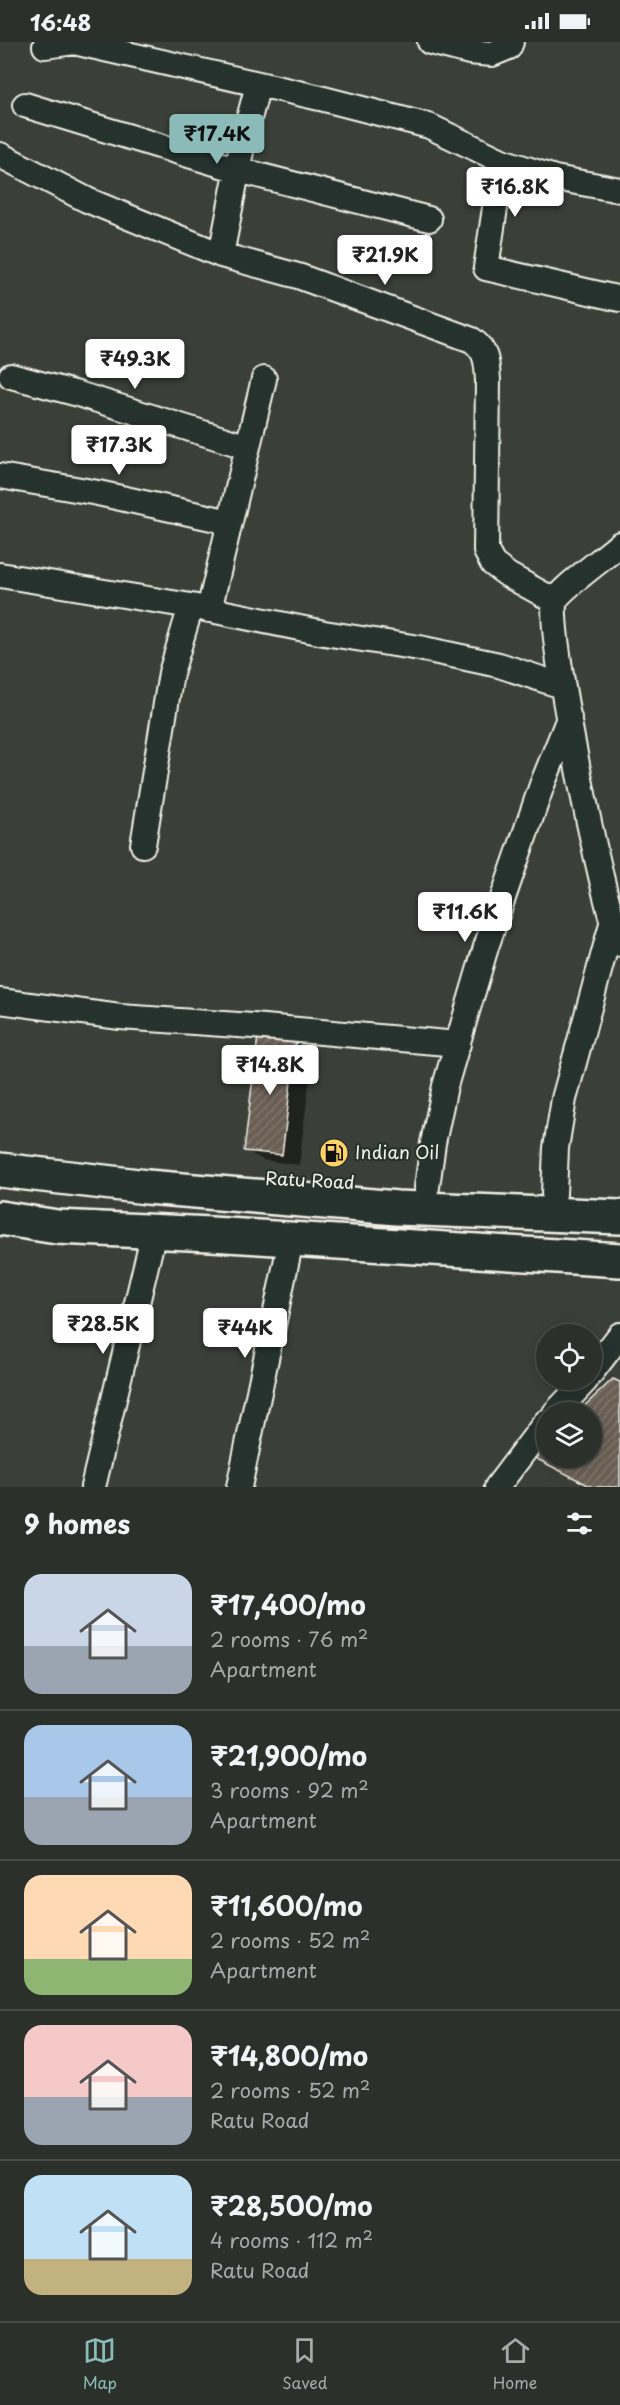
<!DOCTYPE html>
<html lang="en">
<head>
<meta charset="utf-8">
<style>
	body { margin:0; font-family:"Playpen Sans",sans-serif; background:#343833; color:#f1f3f6; height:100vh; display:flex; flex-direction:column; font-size:22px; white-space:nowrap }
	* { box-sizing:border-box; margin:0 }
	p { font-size:20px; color:#a6a9a9 }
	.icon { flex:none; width:33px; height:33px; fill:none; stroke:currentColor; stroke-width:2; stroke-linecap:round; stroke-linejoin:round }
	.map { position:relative; height:1445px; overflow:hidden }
	.drawer { display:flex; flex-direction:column; background:#2c302b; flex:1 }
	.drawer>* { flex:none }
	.controls { position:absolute; left:536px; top:1282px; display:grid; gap:12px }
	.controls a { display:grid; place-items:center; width:66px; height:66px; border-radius:50%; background:#2c302b; box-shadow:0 3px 15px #0003,0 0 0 2px #484b47; font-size:30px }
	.price { position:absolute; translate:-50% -51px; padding:0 14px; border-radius:6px; background:#fff; color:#222; font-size:20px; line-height:39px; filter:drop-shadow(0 2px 3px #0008) }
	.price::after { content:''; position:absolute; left:50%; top:36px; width:18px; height:14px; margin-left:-9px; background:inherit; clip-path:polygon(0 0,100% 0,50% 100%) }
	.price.active { background:#8bbbb9; color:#111 }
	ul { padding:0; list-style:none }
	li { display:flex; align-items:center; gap:18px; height:150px; padding:0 24px }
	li+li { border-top:2px solid #484b47 }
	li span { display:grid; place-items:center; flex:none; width:168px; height:120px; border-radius:18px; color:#555 }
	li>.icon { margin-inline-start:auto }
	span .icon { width:72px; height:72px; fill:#fffc; stroke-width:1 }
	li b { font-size:26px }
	h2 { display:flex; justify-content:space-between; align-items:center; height:72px; padding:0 24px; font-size:26px }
	.status { display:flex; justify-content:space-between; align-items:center; height:42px; padding:0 30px; background:#2c302b; direction:ltr }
	.status svg { height:16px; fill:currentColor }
	.menu { display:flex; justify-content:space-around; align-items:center; height:84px; border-top:2px solid #484b47; background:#2c302b; font-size:16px; color:#a6a9a9 }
	.menu a { display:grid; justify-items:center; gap:3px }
	.menu .active { color:#8bbbb9 }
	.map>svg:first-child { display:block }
</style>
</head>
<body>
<div class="status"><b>16:48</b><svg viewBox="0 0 49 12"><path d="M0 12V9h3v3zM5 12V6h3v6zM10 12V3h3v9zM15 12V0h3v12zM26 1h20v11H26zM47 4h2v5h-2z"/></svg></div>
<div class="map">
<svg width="620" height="1445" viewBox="0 0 620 1445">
	<defs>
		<pattern id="building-hatch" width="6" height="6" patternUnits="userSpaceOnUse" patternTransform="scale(1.5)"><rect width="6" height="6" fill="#695e54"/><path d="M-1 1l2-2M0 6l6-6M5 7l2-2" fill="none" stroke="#7f766d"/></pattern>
	</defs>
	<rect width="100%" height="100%" fill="#3a4039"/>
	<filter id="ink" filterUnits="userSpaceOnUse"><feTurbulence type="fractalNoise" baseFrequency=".0167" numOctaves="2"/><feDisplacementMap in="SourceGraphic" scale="12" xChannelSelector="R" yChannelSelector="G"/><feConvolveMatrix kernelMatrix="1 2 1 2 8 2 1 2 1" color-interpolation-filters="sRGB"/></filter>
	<g filter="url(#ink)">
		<path fill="#0007" d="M295,1000L313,1010L299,1123L263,1118L245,1108Z"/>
		<path fill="url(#building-hatch)" stroke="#f4f1e8" stroke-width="1.5" d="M258,994L296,999L282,1113L244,1109Z
			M613,1337L620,1340V1445H592L531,1414L546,1400V1416H591V1371H577Z"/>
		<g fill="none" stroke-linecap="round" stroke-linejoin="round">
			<g stroke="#f4f1e8" stroke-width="28">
				<path id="street" d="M47,0L45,4L74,0L320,56L429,84L502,119L555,136L620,148
					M430,0L469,10L492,12L509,5L511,0
					M25,63L238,128L429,177
					M0,113L87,158L221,213L298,234L472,298C487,309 487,321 488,339L486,509L493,522L508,533L555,559
					M502,119L486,226L620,257
					M221,213L243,99L258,43
					M11,334L78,352L248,405
					M0,434L98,451L230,480
					M620,502C607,514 560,547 555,559C545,583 605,871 620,902
					M0,533L191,564L324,591L419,606L499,623L562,644
					M209,568L264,337
					M143,803L171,631L191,564
					M0,959L120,975L253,984L458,1002
					M427,1145L433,1101L445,1044L486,905L542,743L569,676
					M554,1152L556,1106L564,1057L613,878
					M591,1331L620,1293
					M555,1371L586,1338
					M93,1445L154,1190
					M239,1445L291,1198
					M497,1445L546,1380"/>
			</g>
			<g stroke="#f4f1e8" stroke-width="38">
				<path id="primary" d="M0,1128L147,1145L397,1166L620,1175
					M0,1176L57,1185L211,1192L620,1218"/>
			</g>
			<use href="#street" stroke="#26332d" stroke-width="24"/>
			<use href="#primary" stroke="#26332d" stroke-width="33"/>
		</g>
	</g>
	<defs>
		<g id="fuel-disc" transform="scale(1.5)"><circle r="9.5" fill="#ffd166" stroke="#26332d"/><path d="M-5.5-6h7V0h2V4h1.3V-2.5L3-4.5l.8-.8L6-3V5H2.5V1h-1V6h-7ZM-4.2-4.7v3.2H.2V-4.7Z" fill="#111"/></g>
	</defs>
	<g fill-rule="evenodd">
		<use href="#fuel-disc" x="334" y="1111"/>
	</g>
	<g text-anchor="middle" stroke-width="4.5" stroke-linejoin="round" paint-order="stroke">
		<g font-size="18" fill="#f4f1e8" stroke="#26332d" text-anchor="start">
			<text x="355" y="1117">Indian Oil</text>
		</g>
		<g font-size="18" fill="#f4f1e8" stroke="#26332d">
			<text transform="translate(310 1139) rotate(3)" y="6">Ratu Road</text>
		</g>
	</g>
</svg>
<div class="controls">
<a><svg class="icon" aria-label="locate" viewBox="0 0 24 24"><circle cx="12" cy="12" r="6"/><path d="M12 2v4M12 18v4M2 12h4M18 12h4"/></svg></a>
<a><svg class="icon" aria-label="layers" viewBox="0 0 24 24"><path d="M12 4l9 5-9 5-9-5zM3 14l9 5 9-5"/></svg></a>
</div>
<b class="price active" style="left:217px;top:123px">₹17.4K</b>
<b class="price" style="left:515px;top:176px">₹16.8K</b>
<b class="price" style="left:385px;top:244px">₹21.9K</b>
<b class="price" style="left:135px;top:348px">₹49.3K</b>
<b class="price" style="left:119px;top:434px">₹17.3K</b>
<b class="price" style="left:465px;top:901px">₹11.6K</b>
<b class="price" style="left:270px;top:1054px">₹14.8K</b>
<b class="price" style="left:103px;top:1313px">₹28.5K</b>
<b class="price" style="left:245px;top:1317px">₹44K</b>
</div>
<section class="drawer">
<h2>9 homes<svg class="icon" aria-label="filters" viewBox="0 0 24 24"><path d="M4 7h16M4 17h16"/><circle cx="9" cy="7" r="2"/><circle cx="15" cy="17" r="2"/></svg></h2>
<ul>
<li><span style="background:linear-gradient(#c9d6e8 60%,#9aa5b1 0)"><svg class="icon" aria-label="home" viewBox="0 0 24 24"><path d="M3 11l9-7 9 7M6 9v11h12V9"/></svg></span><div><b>₹17,400/mo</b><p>2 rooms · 76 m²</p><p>Apartment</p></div></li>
<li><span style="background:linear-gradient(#a9c7e8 60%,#9aa5b1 0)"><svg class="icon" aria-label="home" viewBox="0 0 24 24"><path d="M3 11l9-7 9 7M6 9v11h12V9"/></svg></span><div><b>₹21,900/mo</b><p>3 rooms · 92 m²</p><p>Apartment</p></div></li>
<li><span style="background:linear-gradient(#ffd9b3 70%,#8fb573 0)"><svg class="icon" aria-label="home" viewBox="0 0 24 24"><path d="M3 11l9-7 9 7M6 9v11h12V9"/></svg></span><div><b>₹11,600/mo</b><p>2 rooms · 52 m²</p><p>Apartment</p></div></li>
<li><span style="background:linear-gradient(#f6c9c9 60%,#9aa5b1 0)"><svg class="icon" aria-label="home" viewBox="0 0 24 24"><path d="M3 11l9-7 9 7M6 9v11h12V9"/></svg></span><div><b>₹14,800/mo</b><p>2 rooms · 52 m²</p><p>Ratu Road</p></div></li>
<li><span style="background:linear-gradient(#bfe0f5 70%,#c2b280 0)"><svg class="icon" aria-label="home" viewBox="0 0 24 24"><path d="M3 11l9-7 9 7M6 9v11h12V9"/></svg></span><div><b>₹28,500/mo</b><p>4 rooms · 112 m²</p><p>Ratu Road</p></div></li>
</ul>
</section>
<nav class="menu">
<a class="active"><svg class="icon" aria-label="map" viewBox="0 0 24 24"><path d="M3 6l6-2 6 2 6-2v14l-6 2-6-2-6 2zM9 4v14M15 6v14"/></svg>Map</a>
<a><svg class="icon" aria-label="saved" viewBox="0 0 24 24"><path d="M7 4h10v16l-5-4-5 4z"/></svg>Saved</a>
<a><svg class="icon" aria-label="home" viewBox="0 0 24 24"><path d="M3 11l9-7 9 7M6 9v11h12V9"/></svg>Home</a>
</nav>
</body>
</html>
